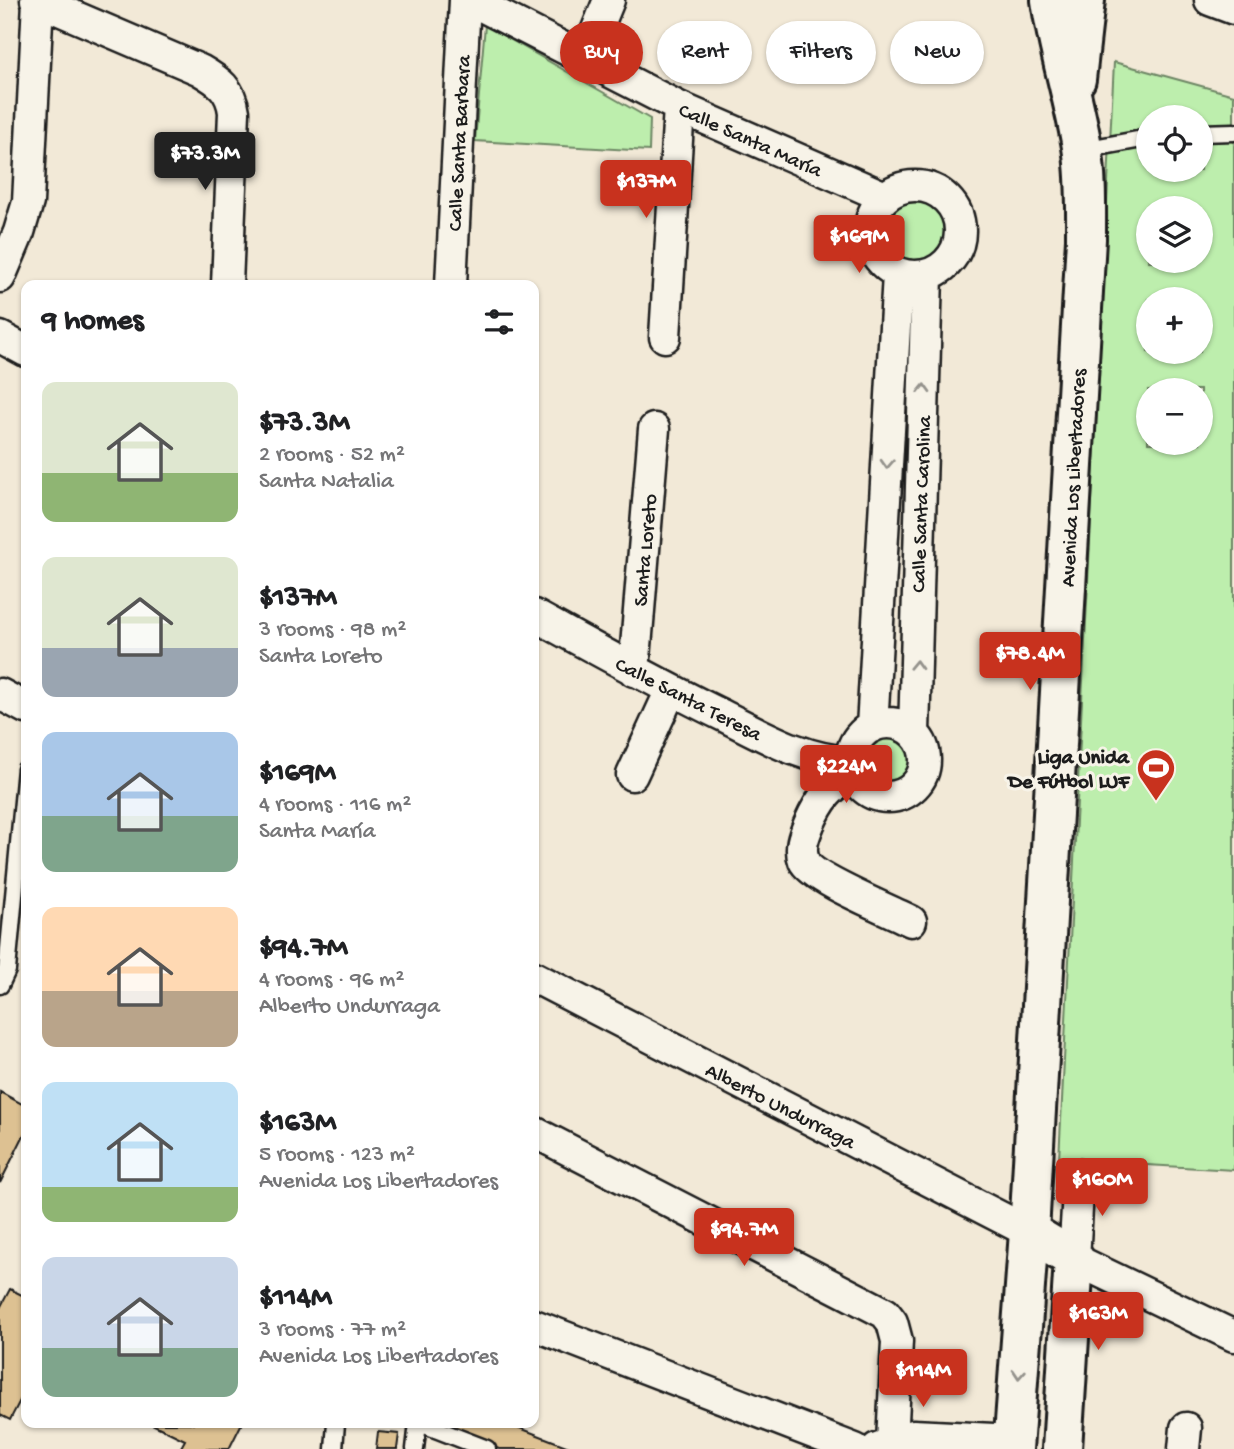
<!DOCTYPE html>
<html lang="en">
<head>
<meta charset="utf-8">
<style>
	body { margin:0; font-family:"Gochi Hand",sans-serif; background:#f6f6f6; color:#202124; height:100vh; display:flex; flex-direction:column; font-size:26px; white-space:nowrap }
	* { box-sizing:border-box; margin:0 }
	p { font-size:23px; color:#757577 }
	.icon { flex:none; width:38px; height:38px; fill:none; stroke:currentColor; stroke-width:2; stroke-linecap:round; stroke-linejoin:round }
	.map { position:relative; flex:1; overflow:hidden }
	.details { position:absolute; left:21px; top:280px; width:518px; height:1148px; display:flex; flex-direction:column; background:#fff; border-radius:14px; box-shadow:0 2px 5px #0004 }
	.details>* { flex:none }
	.top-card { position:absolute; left:560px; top:21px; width:569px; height:63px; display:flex; gap:14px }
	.buttons { position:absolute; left:1136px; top:105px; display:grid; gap:14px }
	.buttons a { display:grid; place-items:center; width:77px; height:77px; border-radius:50%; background:#fff; box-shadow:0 2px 5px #0004; font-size:35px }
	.price { position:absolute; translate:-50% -60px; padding:0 16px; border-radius:7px; background:#c8321e; color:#fff; font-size:23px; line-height:46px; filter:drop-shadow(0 2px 4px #0008) }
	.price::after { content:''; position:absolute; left:50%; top:42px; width:21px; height:16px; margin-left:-10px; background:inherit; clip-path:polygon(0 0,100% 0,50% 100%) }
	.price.selected { background:#222; color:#fff }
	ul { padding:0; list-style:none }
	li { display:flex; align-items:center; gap:21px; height:175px; padding:0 21px }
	li span { display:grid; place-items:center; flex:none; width:196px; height:140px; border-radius:14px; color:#555 }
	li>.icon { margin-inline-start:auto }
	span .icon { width:84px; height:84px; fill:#fffc; stroke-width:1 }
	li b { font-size:30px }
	h2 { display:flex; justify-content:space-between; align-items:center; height:84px; padding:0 21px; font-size:30px }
	.chip { padding:0 24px; border-radius:32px; background:#fff; box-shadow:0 2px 5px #0004; font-size:24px; line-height:63px }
	.chip.selected { background:#c8321e; color:#fff }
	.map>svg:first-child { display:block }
</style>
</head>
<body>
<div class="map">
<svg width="1234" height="1449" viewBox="0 0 1234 1449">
	<rect width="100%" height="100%" fill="#f2e9d7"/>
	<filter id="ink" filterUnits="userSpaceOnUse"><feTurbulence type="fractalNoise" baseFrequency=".0143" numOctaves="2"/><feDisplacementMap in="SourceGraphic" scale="14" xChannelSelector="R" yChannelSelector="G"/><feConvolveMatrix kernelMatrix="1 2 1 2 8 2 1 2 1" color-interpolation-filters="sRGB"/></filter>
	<g filter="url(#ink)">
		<path fill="#bdeead" stroke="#6c8564" stroke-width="2" fill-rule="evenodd" d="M485,25L650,119L649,151L475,141Z
			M1114,62L1234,95V1170L1059,1160ZM1148,117H1200V170H1148ZM1148,208H1200V261H1148ZM1148,299H1200V352H1148ZM1148,390H1200V443H1148Z
			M878 231a37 37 0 1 1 74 0a37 37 0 1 1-74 0Z
			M864 760a25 25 0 1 1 50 0a25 25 0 1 1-50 0Z"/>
		<path fill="#ddc192" stroke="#1c1c1c" stroke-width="2" d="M0,1092L26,1106V1131L0,1183Z
			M10,1289L26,1297V1364L22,1371L26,1373V1389L10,1420L0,1415V1308Z
			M150,1423H242L229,1449H180L185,1440Z
			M432,1423H507L574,1449H499Z
			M378,1432L399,1434L397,1449H376Z"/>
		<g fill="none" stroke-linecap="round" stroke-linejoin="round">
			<g stroke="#1c1c1c" stroke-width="21">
				<path id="lane" d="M1200,133L1234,132
					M1082,150L1148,138
					M0,985L7,970L26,769
					M420,1423L487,1449
					M334,1449L336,1423
					M415,1449L418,1423"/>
			</g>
			<g stroke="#1c1c1c" stroke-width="35">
				<path id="street" d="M36,0L200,70C219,81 231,89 234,112L227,285
					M470,0L679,107L885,197
					M1210,0L1234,9
					M585,59L609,0
					M870 231a45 45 0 1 1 90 0a45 45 0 1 1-90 0Z
					M0,277L19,232L28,202L38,1
					M451,285L465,0
					M0,337L26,351
					M665,337L679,107
					M534,615C596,649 658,684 722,715C764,736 804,760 851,762
					M634,671L654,429
					M0,694L26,708
					M851 760a37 37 0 1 1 74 0a37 37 0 1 1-74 0Z
					M872,727L898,274
					M914,733L927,275
					M853,772C829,789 821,797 809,824C804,836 799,848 804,861C812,879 890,910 911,921
					M632,775L671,690
					M534,977L1029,1232
					M534,1132L885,1313L892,1322L897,1341L892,1442
					M1079,1175L1074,1259L1234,1336
					M534,1325L855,1449
					M877,1448L913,1435L1014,1440
					M1184,1449L1186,1428"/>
			</g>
			<g stroke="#1c1c1c" stroke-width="44">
				<path id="secondary" d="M1076,79L1085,0
					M1029,1232L1074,1259L1062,1449
					M1013,1449L1029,1232L1086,239C1086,209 1087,177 1082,147C1074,98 1058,50 1051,0"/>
			</g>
			<use href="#lane" stroke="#f7f3e8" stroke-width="16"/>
			<use href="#street" stroke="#f7f3e8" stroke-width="30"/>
			<use href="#secondary" stroke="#f7f3e8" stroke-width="38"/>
		</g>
		<defs><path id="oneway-chevron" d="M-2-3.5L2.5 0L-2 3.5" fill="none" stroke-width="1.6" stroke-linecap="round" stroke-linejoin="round" transform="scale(1.75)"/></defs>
		<g stroke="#94928c">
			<use href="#oneway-chevron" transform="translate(924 389) rotate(-88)"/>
			<use href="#oneway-chevron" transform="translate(887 464) rotate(93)"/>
			<use href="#oneway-chevron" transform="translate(916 665) rotate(-88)"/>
			<use href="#oneway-chevron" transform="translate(1019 1374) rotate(94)"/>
		</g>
	</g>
	<defs>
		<g id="stadium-pin" transform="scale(2.0125)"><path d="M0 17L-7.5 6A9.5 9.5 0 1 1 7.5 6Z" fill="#c8321e" stroke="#f7f3e8"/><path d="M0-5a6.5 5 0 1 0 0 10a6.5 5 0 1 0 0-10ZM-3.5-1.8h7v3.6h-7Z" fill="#fff"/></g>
	</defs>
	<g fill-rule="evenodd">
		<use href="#stadium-pin" x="1156" y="768"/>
	</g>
	<g text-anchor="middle" stroke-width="6" stroke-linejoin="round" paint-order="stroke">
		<g font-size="21" fill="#1c1c1c" stroke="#f7f3e8">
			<text transform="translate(751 139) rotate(24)" y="7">Calle Santa María</text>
			<text transform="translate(458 143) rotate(-87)" y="7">Calle Santa Barbara</text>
			<text transform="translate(1072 478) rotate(-87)" y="7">Avenida Los Libertadores</text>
			<text transform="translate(920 504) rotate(-88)" y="7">Calle Santa Carolina</text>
			<text transform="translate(644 550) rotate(-85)" y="7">Santa Loreto</text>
			<text transform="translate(689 698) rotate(27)" y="7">Calle Santa Teresa</text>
			<text transform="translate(781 1105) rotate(27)" y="7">Alberto Undurraga</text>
		</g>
		<g font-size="21" font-weight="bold" fill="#1c1c1c" stroke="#f7f3e8" text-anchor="end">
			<text x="1129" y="763">Liga Unida<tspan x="1129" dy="24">De Fútbol LUF</tspan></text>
		</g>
	</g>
</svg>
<div class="buttons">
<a><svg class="icon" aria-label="locate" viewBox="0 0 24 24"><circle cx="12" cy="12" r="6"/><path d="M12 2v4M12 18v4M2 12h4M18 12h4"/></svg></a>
<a><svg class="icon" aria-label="layers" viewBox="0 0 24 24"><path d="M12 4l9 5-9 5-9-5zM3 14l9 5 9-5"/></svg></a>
<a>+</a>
<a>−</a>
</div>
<b class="price selected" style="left:205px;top:192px">$73.3M</b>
<b class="price" style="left:646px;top:220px">$137M</b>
<b class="price" style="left:859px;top:275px">$169M</b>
<b class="price" style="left:1030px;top:692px">$78.4M</b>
<b class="price" style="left:846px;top:805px">$224M</b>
<b class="price" style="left:1102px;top:1218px">$160M</b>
<b class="price" style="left:744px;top:1268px">$94.7M</b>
<b class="price" style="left:1098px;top:1352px">$163M</b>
<b class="price" style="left:923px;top:1409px">$114M</b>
<div class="top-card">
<a class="chip selected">Buy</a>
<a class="chip">Rent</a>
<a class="chip">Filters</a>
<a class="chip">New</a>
</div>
<section class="details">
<h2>9 homes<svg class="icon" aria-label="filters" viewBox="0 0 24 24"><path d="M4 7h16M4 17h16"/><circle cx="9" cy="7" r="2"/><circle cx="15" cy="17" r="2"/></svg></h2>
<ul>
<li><span style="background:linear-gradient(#dfe7d0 65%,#8fb573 0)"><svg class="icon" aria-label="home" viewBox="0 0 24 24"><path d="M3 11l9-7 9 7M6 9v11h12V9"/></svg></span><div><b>$73.3M</b><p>2 rooms · 52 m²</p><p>Santa Natalia</p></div></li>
<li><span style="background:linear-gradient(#dfe7d0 65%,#9aa5b1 0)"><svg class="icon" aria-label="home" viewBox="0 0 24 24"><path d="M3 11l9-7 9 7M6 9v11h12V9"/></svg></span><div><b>$137M</b><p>3 rooms · 98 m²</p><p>Santa Loreto</p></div></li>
<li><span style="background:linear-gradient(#a9c7e8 60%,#7fa58c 0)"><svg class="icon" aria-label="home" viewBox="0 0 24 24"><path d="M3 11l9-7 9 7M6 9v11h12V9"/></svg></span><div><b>$169M</b><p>4 rooms · 116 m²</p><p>Santa María</p></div></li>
<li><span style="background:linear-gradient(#ffd9b3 60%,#b9a48a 0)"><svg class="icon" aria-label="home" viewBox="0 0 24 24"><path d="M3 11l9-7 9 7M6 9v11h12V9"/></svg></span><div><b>$94.7M</b><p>4 rooms · 96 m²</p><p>Alberto Undurraga</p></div></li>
<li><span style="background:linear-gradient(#bfe0f5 75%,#8fb573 0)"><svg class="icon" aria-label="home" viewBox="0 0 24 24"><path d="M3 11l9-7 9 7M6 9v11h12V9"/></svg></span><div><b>$163M</b><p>5 rooms · 123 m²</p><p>Avenida Los Libertadores</p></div></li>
<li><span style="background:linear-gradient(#c9d6e8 65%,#7fa58c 0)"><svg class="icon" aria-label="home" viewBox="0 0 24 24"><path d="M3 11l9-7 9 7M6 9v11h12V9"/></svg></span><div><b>$114M</b><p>3 rooms · 77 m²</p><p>Avenida Los Libertadores</p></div></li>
</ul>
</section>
</div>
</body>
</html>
